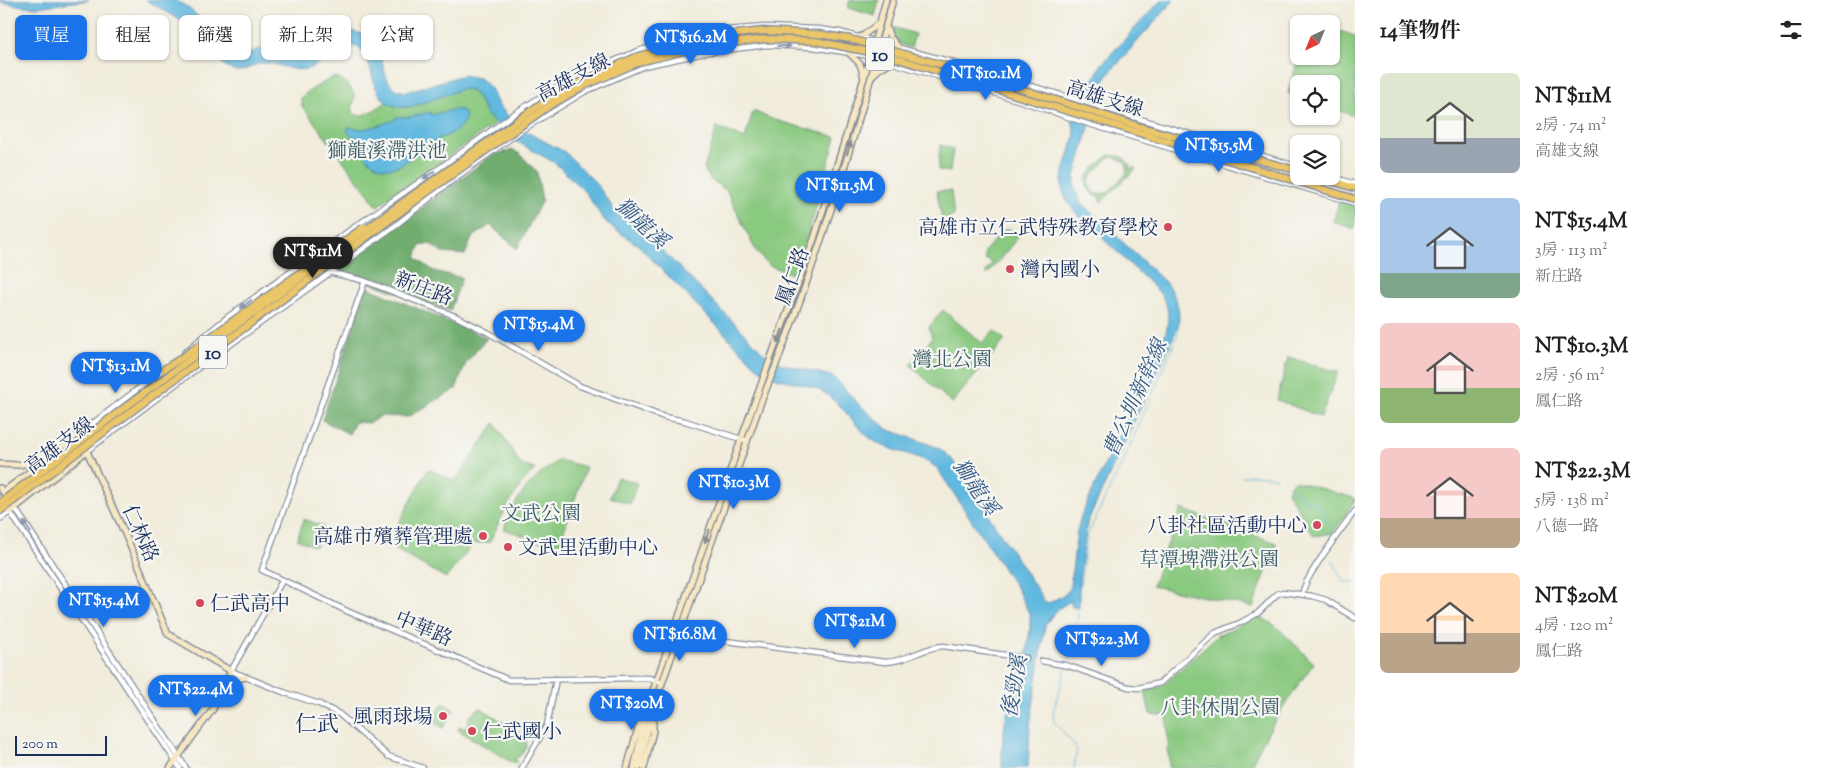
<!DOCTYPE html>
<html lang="zh-TW">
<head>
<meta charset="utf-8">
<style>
	body { margin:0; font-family:"Sorts Mill Goudy","Noto Serif TC",serif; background:#f2f2f2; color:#222; height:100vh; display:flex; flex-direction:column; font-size:19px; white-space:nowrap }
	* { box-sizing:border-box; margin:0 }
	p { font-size:16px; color:#767676 }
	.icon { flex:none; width:28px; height:28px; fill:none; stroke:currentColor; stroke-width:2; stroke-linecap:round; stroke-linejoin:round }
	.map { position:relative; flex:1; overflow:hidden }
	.details { display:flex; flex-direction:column; background:#fff; width:475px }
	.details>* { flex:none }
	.banner { position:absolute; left:15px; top:15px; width:475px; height:45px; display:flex; gap:10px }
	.needle { width:32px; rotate:223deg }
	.tools { position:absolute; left:1290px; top:15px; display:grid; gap:10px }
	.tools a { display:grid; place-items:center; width:50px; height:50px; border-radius:8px; background:#fff; box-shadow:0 1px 4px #0004; font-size:25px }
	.scale { position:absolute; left:15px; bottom:12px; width:92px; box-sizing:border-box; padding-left:5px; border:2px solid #1b2f5e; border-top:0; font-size:14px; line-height:18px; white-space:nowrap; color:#1b2f5e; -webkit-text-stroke:4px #f6f6f2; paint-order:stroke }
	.price { position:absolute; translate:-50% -42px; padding:0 11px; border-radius:18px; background:#1a73e8; color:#fff; font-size:16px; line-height:32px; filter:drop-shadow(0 1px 2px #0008) }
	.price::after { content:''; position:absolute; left:50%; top:30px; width:15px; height:11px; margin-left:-8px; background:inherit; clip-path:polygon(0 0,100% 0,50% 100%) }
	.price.current { background:#222; color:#fff }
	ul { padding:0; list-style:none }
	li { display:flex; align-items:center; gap:15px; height:125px; padding:0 25px }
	li span { display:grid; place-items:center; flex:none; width:140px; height:100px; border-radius:8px; color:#555 }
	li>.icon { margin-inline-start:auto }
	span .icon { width:60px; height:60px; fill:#fffc; stroke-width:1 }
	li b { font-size:21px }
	h2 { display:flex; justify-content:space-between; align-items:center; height:60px; padding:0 25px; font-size:21px }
	.tag { padding:0 18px; border-radius:8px; background:#fff; box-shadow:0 1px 4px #0004; font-size:18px; line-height:45px }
	.tag.current { background:#1a73e8; color:#fff }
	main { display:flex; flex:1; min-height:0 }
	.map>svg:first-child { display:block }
</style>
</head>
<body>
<main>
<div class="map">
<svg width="1355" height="768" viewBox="0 0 1355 768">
	<rect width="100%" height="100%" fill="#f6f6f2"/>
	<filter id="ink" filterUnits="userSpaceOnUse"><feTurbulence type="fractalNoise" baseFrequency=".02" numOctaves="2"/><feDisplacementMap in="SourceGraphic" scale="10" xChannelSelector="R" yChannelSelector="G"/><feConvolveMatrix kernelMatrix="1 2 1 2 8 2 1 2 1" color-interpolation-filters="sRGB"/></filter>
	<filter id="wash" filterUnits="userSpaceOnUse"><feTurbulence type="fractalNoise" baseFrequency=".0096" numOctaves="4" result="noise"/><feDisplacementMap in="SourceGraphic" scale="20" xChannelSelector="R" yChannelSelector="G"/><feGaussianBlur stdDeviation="1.12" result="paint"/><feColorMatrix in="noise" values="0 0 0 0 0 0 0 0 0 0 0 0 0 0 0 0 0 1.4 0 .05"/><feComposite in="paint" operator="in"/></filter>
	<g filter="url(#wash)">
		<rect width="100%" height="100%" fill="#f1ecdb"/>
		<path fill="#8ac980" stroke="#527c6f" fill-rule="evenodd" d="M850,0H879L875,16L848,8Z
			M889,26L915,34L911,48C897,44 894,38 889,26Z
			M1340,31L1355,36V116L1331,108V84H1299V97L1288,93L1299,56H1323L1330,59Z
			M333,77C344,79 350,86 355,96C344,129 373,112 386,102L395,106L405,108L462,89L470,90L477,96L486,114L495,124L377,206L302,106L301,98L306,93Z
			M753,111L772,119L836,137L807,239L794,275L768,265L756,251L726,190L711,180L704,169L717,127L745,139Z
			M940,145L953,149L950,172L938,170Z
			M1109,155L1122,156L1130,164V170L1134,167L1136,169L1101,202L1099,200L1102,198C1090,196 1081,183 1090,173C1095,166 1103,161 1109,155ZM1112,157L1124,161L1127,166L1126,174L1107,193L1096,194L1089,186V181L1092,175L1109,158Z
			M937,191H951L954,216L942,220Z
			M1339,201L1355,206V229L1333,222Z
			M1009,229L1013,231L1015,237L1017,234L1019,236L987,275L985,273L993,263L985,259V251L1002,231Z
			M943,310L982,343L994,330L1005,340L952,403L910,365L932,338L929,327Z
			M1288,357L1338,372L1321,417L1277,400Z
			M495,423L521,465L535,469C514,490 502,515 490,542L473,544L446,578L387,545L428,469L455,481Z
			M559,460L586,467L558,548L504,529C514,498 532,478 559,460Z
			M617,477L637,483L630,504L610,497Z
			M1295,481L1354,498L1355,500L1333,533L1314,536L1287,491L1291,483Z
			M1181,509L1277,543L1253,607L1152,586Z
			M304,519L323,526L315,547L297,539Z
			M1257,615L1276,626L1314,663C1290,696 1267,730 1250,768H1169L1167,716L1150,714L1145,692L1162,686L1218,635L1246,622Z
			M443,703L454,710L443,728L432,721Z
			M481,708L525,736C529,746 524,755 514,759L517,761L514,764L458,730L460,726L466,729C467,719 472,711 481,708Z"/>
		<path fill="#6fad6e" stroke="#456e66" d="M513,150L520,154L537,172L542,200L517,249L490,225L472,238L465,255L442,253L430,244L420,246L416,258L434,271L462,278L450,311L337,271L492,155Z
			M367,287L487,338L466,363L456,389L408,417L381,416L369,423L355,422L349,434L322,420Z"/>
		<path fill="#62b9df" stroke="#3e749e" d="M0,0H89L38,7L23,6L0,2Z
			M146,0C155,0 166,0 174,0C196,8 219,40 235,57L239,58L259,49L299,56C321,51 334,25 359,33C394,43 372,88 406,92L463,75L479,78L488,85L499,106L506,114L525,131L565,152L596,183L615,211L647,235L766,355L782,364L831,376L837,380L855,401L887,429L939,448L951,458L1042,597V600L1049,603L1067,593L1070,586L1077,532L1081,516L1166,333C1169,315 1170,306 1158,291L1075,212L1066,199L1062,189V178L1075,135L1072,118L1079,100L1090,87L1101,65L1161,0H1174L1106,77L1098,97L1075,176V189L1081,203L1165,282C1176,296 1181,308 1178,327L1087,523L1079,579V608L1072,607L1071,601C1059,607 1052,614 1045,626L1030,726L1028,768H1002C1000,740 1008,698 1021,673L1024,674L1030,629V615L1014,583L1010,579L937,468C919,453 893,453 874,441C854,427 842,402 821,391C807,384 791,382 776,378C770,376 765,372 759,369L639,246L608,224L601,216L586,193L555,163L514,140L486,114L477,96L470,90L462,89C449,93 414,108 404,107C362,107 380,50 353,46C335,43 323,66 306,69C292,72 278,63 265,63C249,63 244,78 226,67L190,26Z
			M453,110H461L466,116C464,126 450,137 441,137L401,165L391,168H383L376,165L369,160L347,130L349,127C365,132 379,125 395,120L396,117H410L430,112L431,115Z"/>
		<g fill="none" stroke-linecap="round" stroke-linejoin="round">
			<path stroke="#62b9df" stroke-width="1" d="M1242,477L1253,475L1276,477
				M1291,488L1300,497L1318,505L1331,530
				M1333,561L1343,581L1346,582H1355
				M1079,594L1087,536L1126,455L1178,334L1177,329
				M1067,664L1078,618L1077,607
				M1066,668L1053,712L1054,722L1073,743L1077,750L1074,768"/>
		</g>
	</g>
	<g filter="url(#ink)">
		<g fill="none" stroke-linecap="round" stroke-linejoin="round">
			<g stroke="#868e9c" stroke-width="7">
				<path id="tertiary" d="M1329,176L1355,184
					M329,272L365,281L455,316L489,333L580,386L664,417L685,421L747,441
					M365,281L262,570L349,612L509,680L640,678H649L662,683
					M185,352L229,316L310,258L445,164L511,116L545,94L578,76L638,51L702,32L764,27L818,29L839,32L952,62L1299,167
					M79,434L165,368
					M84,444L104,428L107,423
					M88,450L180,381L396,225L454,179L525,128L584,92L644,66L709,52L767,45L813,47L870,56L1021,101L1089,124L1355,203
					M13,505L186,768
					M0,519L10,512L180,768
					M282,581L231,671L283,692L319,704L339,714L388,756L423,768
					M1303,594C1301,581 1345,525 1355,511
					M673,634L885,662C906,662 923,647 943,646L1026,658
					M1042,661L1069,666L1128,687L1138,688L1160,683L1215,633L1242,622L1258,613L1277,594L1283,592L1312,596L1326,600L1355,618
					M522,768L547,725L556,679"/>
			</g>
			<g stroke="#868e9c" stroke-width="8">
				<path id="secondary" d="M886,26L890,37L900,49
					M857,38L864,35L880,22
					M799,46L812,37L874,48
					M848,52L860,64L864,78
					M893,54L937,68L952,62
					M872,76L879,69L891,62
					M0,464L18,465L42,462
					M0,488L3,492L79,434L125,534L168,634L231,671L213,709L170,768
					M0,498L10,512L88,450
					M225,682L246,677
					M627,768L638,728L650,699L743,434L814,239L864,78L886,0
					M634,768L646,714
					M639,768L651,715L761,402C815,272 855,136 893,0
					M644,768L653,731V719"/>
			</g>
			<g stroke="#868e9c" stroke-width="9">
				<path id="motorway" d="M1315,176L1355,188"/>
			</g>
			<use href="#tertiary" stroke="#fff" stroke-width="4.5"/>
			<use href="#secondary" stroke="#f7e8c3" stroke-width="5"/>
			<use href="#motorway" stroke="#ebc669" stroke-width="6"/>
			<g stroke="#868e9c" stroke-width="9" stroke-linecap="butt">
				<path id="motorway-bridge" d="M164,369L180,359L364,227
					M0,503L116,414L409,198L542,103L580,82L636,57L702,38L763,31L818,34L850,39L965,71L1144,128L1299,171
					M0,511L120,420L426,193L546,108L582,87L639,62L705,46L766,39L815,41L885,55L1355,199"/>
			</g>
			<use href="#motorway-bridge" stroke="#ebc669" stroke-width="6"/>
		</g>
		<defs><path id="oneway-solid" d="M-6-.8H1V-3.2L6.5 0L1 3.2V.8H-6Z" transform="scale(1.25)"/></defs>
		<g fill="#8d97ae">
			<use href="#oneway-solid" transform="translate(784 46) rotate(2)"/>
			<use href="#oneway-solid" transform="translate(429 175) rotate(146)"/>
			<use href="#oneway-solid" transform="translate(246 304) rotate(144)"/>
			<use href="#oneway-solid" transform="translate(27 527) rotate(-123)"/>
		</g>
		<g fill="#898c90">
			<use href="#oneway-solid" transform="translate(849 148) rotate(-74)"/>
			<use href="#oneway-solid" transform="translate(780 336) rotate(110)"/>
			<use href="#oneway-solid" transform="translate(707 536) rotate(110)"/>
		</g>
	</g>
	<g fill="#d1495b" stroke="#f6f6f2" stroke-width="2">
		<circle cx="1168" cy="227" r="5"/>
		<circle cx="1010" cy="269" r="5"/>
		<circle cx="1317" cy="525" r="5"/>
		<circle cx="483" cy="536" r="5"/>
		<circle cx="508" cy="547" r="5"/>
		<circle cx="200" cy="603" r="5"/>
		<circle cx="443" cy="716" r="5"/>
		<circle cx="472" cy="731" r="5"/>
	</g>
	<g text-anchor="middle" stroke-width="4.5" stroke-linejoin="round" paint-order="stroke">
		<g fill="#f6f6f2" stroke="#5d6b8a" stroke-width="1">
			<rect x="866" y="37.5" width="28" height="33" rx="4"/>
			<rect x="199" y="335.5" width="28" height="33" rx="4"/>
		</g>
		<g font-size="19" font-weight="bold" fill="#1b2f5e">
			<text x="880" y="61">10</text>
			<text x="213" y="359">10</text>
		</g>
		<g font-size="20" fill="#1b2f5e" stroke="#f6f6f2">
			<text transform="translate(573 77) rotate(-28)" y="7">高雄支線</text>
			<text transform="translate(1105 98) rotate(17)" y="7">高雄支線</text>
			<text transform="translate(792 276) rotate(-70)" y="7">鳳仁路</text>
			<text transform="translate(424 288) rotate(21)" y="7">新庄路</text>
			<text transform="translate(59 445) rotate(-37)" y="7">高雄支線</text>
			<text transform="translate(141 533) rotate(66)" y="7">仁林路</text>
			<text transform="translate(424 628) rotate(23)" y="7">中華路</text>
		</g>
		<g font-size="20" fill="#3c5d68" stroke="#f6f6f2">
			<text x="387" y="157">獅龍溪滯洪池</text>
			<text x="952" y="366">灣北公園</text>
			<text x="541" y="520">文武公園</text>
			<text x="1209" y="566">草潭埤滯洪公園</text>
			<text x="1220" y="714">八卦休閒公園</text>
		</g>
		<g font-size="20" fill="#1b2f5e" stroke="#f6f6f2" text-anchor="end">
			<text x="1158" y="234">高雄市立仁武特殊教育學校</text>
			<text x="1020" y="276" text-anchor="start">灣內國小</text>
			<text x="1307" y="532">八卦社區活動中心</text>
			<text x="473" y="543">高雄市殯葬管理處</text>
			<text x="518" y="554" text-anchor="start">文武里活動中心</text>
			<text x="210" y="610" text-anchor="start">仁武高中</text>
			<text x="433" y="723">風雨球場</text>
			<text x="482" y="738" text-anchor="start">仁武國小</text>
		</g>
		<g font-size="21" font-style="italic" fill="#305885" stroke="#f6f6f2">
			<text transform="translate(642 223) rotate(43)" y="7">獅龍溪</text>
			<text transform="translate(1135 398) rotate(-66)" y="7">曹公圳新幹線</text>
			<text transform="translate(976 487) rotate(56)" y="7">獅龍溪</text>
			<text transform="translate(1014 686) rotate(-80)" y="7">後勁溪</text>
		</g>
		<g font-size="22" fill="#1b2f5e" stroke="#f6f6f2">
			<text x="317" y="731">仁武</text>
		</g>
	</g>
</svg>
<div class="tools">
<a><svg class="needle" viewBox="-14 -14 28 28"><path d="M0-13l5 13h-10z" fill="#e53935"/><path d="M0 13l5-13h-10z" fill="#767676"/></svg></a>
<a><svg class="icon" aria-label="locate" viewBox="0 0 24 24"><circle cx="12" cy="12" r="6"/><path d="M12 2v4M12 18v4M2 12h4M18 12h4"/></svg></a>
<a><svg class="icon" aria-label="layers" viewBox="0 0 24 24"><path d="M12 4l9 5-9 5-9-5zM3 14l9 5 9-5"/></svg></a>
</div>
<div class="scale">200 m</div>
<b class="price" style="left:691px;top:65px">NT$16.2M</b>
<b class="price" style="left:986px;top:101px">NT$10.1M</b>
<b class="price" style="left:1219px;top:173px">NT$15.5M</b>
<b class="price" style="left:840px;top:213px">NT$11.5M</b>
<b class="price current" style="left:313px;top:279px">NT$11M</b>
<b class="price" style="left:539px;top:352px">NT$15.4M</b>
<b class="price" style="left:116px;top:394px">NT$13.1M</b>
<b class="price" style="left:734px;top:510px">NT$10.3M</b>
<b class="price" style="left:104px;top:628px">NT$15.4M</b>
<b class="price" style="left:855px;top:649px">NT$21M</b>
<b class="price" style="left:680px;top:662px">NT$16.8M</b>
<b class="price" style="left:1102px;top:667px">NT$22.3M</b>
<b class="price" style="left:196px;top:717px">NT$22.4M</b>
<b class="price" style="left:632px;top:731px">NT$20M</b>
<div class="banner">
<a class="tag current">買屋</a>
<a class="tag">租屋</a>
<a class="tag">篩選</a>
<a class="tag">新上架</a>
<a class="tag">公寓</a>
</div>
</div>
<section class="details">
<h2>14筆物件<svg class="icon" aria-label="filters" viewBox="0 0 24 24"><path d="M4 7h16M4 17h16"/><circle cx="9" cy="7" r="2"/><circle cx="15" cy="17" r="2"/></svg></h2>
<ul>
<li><span style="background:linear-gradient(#dfe7d0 65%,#9aa5b1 0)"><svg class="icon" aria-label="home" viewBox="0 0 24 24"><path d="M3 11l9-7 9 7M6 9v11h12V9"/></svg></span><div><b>NT$11M</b><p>2房 · 74 m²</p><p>高雄支線</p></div></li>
<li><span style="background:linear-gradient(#a9c7e8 75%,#7fa58c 0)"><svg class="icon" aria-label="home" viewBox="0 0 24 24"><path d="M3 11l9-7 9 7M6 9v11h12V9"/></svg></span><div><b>NT$15.4M</b><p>3房 · 113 m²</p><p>新庄路</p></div></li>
<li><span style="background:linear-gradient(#f6c9c9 65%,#8fb573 0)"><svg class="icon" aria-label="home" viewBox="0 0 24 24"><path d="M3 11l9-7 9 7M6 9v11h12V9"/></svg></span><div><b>NT$10.3M</b><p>2房 · 56 m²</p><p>鳳仁路</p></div></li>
<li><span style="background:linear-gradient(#f6c9c9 70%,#b9a48a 0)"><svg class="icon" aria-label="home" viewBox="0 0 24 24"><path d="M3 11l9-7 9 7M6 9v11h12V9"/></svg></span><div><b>NT$22.3M</b><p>5房 · 138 m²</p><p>八德一路</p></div></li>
<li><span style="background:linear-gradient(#ffd9b3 60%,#b9a48a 0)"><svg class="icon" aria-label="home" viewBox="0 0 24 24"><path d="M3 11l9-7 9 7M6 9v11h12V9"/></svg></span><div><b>NT$20M</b><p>4房 · 120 m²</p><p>鳳仁路</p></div></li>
</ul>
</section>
</main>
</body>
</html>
